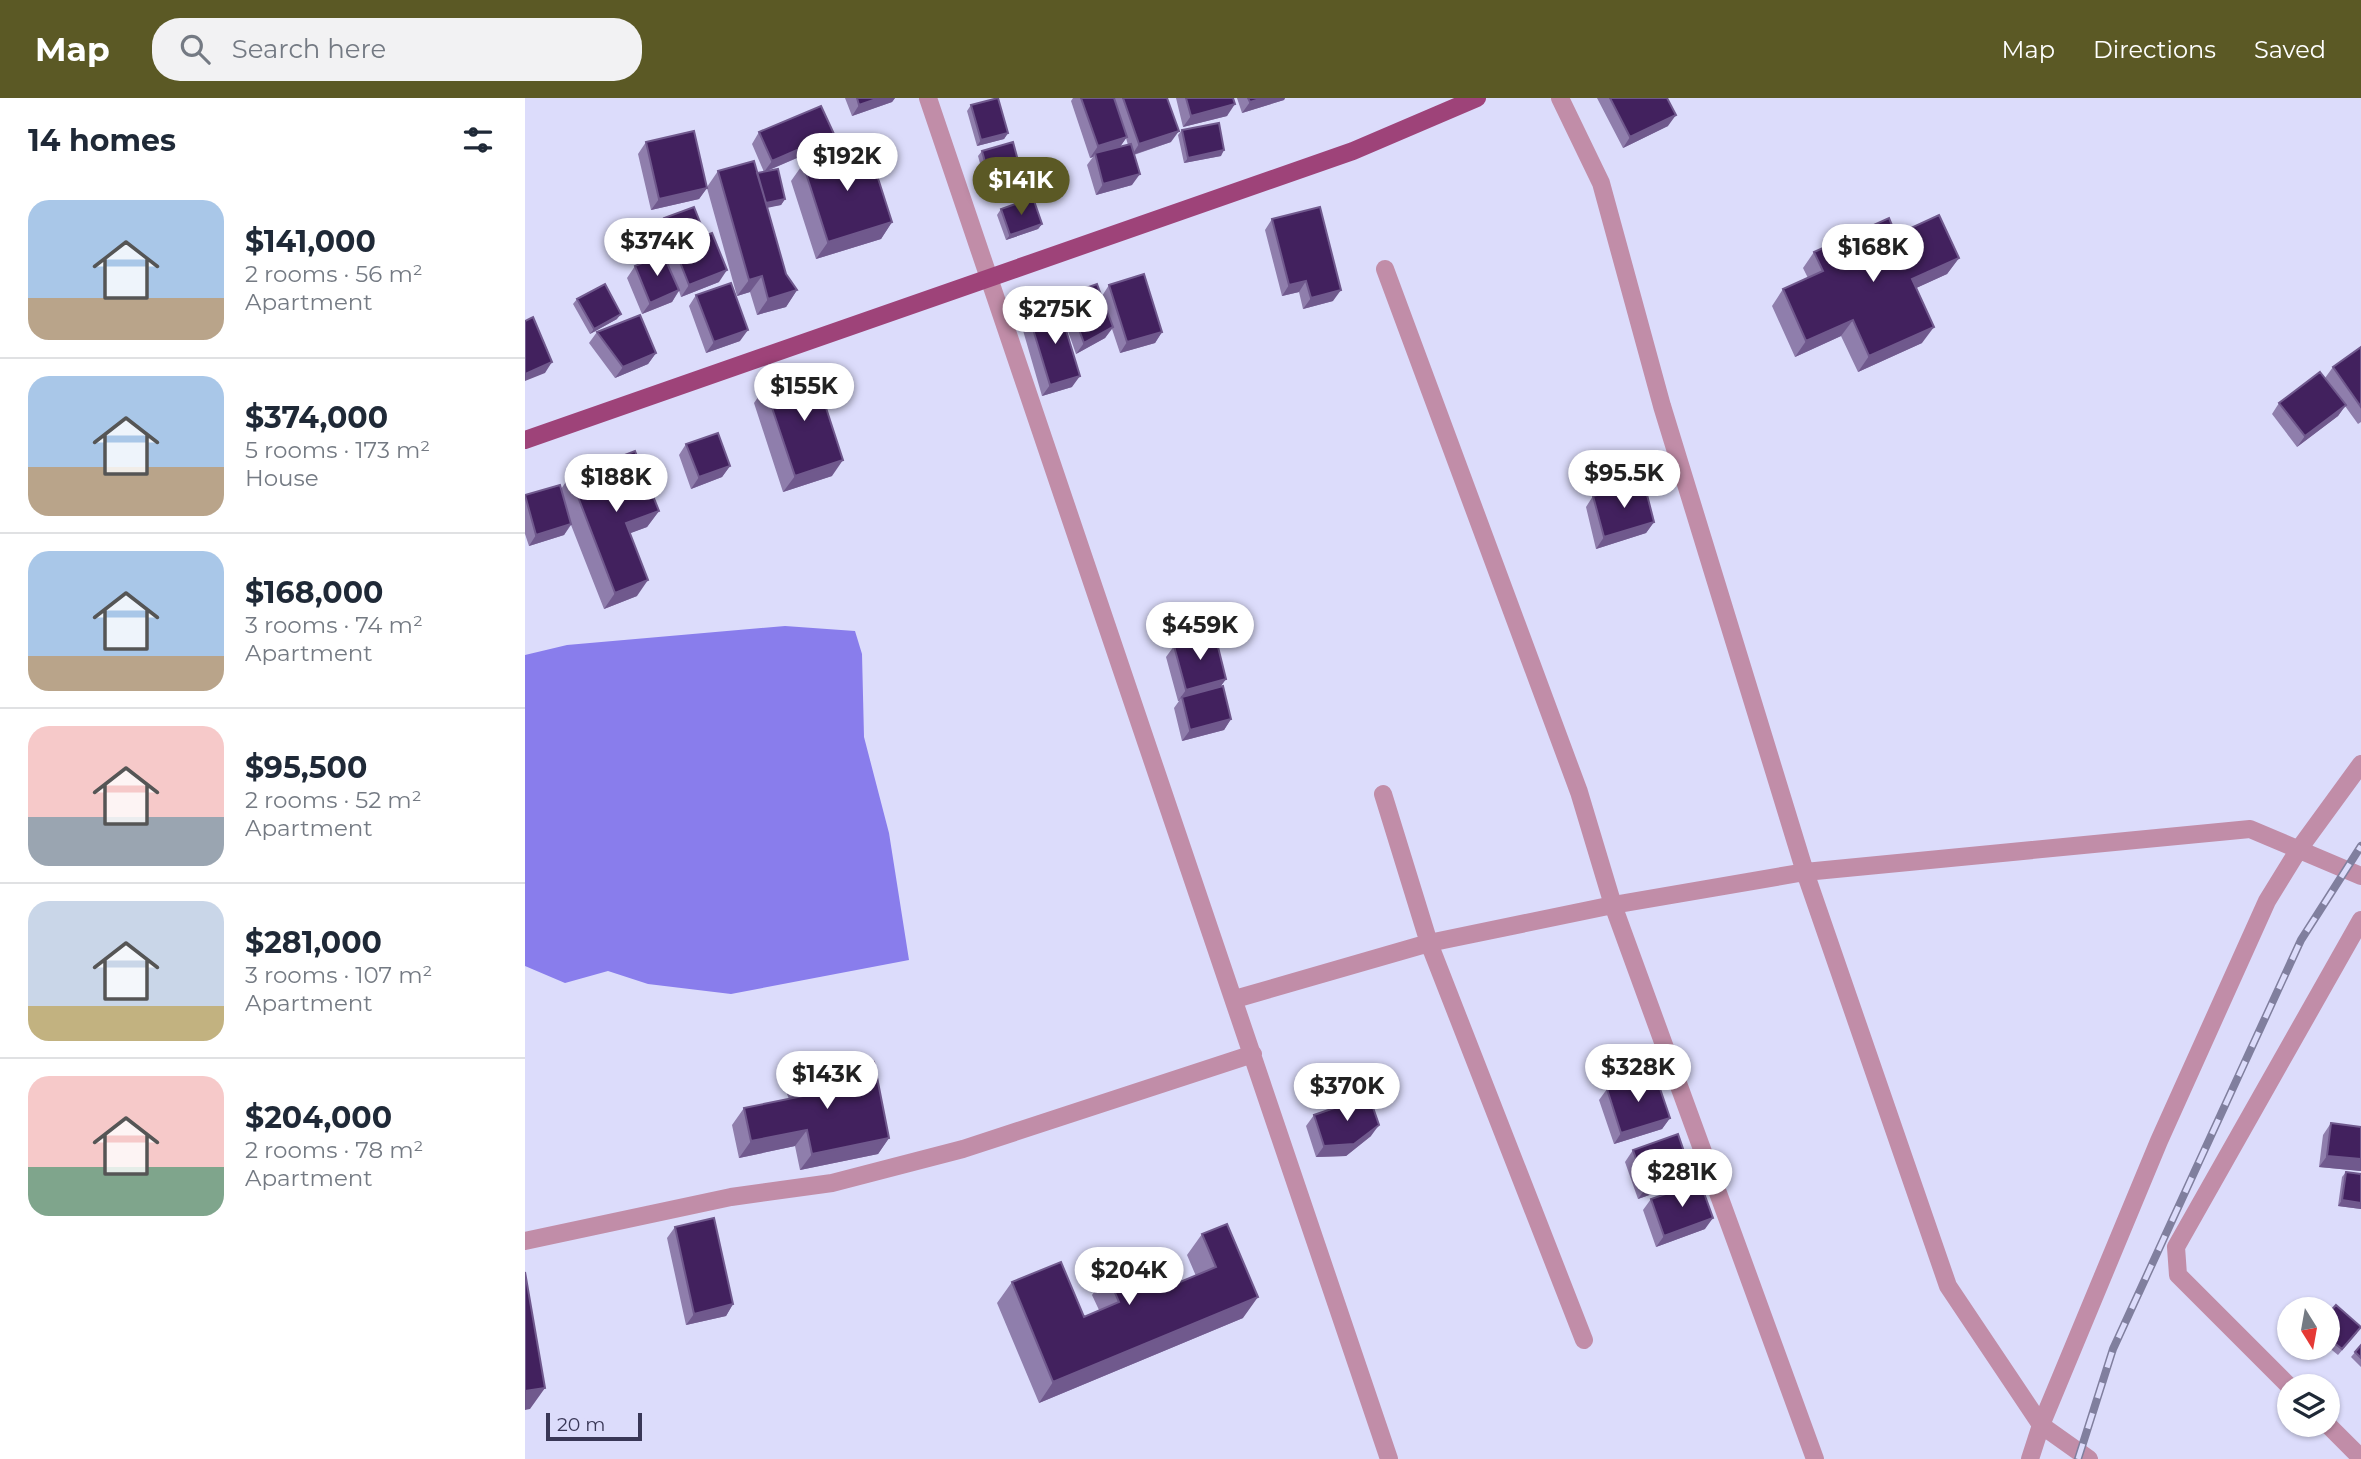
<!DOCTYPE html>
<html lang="en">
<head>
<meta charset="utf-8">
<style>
	body { margin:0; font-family:Montserrat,sans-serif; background:#f2f2f3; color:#1f2937; height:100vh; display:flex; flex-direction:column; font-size:26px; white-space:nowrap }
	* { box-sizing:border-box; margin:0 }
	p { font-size:23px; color:#747a83 }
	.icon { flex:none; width:38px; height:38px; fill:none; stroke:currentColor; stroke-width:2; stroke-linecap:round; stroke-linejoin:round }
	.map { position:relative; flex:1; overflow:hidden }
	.details { display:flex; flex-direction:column; background:#fff; width:525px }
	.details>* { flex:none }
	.needle { width:46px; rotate:169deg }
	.fabs { position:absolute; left:1752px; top:1199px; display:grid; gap:14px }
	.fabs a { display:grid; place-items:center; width:63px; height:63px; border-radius:50%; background:#fff; box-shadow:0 2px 5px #0004; font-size:35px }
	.scale { position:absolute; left:21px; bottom:18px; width:96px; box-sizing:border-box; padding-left:7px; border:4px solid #393756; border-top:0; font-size:19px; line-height:24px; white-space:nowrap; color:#393756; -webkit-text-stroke:5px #dcdcfb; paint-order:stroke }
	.price { position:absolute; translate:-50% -60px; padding:0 16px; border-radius:24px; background:#fff; color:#222; font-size:23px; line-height:46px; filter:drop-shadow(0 2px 4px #0008) }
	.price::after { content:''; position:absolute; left:50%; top:42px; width:21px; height:16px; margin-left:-10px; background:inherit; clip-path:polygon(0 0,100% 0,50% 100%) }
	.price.selected { background:#5b5925; color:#fff }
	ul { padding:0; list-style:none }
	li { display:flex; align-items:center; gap:21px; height:175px; padding:0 28px }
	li+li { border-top:2px solid #e0e1e3 }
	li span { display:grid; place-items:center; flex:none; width:196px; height:140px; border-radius:21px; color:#555 }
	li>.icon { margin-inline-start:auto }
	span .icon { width:84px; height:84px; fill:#fffc; stroke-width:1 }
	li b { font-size:30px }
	h2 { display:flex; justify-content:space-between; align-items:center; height:84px; padding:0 28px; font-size:30px }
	header { display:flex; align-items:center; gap:42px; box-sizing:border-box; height:98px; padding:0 35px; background:#5b5925; color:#fff }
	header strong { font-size:33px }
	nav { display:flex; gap:38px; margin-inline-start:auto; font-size:24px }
	.search { width:490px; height:63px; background:#f2f2f3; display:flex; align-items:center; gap:18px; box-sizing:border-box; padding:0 24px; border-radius:28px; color:#747a83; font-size:26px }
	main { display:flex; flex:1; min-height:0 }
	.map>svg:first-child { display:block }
</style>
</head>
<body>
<header>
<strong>Map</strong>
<div class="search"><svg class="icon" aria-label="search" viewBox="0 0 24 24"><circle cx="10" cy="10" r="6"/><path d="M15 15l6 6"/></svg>Search here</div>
<nav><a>Map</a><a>Directions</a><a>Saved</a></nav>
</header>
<main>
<section class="details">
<h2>14 homes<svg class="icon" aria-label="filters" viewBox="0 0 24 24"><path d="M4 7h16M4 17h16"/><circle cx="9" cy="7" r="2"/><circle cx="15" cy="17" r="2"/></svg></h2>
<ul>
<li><span style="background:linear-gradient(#a9c7e8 70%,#b9a48a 0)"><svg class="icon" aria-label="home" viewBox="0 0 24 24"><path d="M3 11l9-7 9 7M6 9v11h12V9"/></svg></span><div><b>$141,000</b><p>2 rooms · 56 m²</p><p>Apartment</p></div></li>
<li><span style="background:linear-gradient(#a9c7e8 65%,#b9a48a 0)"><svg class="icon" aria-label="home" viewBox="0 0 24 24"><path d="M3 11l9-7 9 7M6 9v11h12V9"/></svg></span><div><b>$374,000</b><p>5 rooms · 173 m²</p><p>House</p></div></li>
<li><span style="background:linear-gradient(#a9c7e8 75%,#b9a48a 0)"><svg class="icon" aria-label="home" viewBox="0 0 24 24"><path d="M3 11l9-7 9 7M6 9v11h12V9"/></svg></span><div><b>$168,000</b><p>3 rooms · 74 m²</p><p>Apartment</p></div></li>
<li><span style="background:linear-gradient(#f6c9c9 65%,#9aa5b1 0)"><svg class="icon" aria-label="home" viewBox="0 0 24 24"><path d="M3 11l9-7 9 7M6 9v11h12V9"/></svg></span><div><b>$95,500</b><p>2 rooms · 52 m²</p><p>Apartment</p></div></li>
<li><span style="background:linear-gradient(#c9d6e8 75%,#c2b280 0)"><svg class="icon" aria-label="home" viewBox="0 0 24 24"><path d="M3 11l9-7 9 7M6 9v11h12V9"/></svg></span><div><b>$281,000</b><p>3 rooms · 107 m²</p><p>Apartment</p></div></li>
<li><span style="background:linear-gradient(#f6c9c9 65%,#7fa58c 0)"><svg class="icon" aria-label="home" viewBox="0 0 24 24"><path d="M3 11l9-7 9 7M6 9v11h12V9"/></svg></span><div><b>$204,000</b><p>2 rooms · 78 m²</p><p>Apartment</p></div></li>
</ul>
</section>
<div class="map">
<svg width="1836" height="1361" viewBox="0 0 1836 1361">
	<rect width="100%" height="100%" fill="#dcdcfb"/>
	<path fill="#897dec" d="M260,528L330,533L337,556L339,639L364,735L384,862L206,896L123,886L83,873L40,885L0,868V557L42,547Z"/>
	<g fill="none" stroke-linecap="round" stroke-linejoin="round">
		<path stroke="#c18da8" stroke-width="18" d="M403,0L864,1361
			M1035,0L1076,85L1137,308L1280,774L1423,1188L1516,1327L1564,1361
			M860,171L1054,694L1088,807L1290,1361
			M858,696L904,845L1059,1242
			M710,901L904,845L1088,807L1280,774L1725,731L1836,778
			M0,1143L206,1099L307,1085L438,1051L728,956
			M1764,1288L1653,1177L1651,1149L1836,822
			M1802,1326L1836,1360
			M1505,1361L1516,1327L1634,1043L1742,803L1774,751L1836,666"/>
		<path stroke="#9e4379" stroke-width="18" d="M0,342L828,53L952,0"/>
		<g stroke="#807f9e" stroke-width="8">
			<path id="rail" d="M1553,1361L1588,1251L1776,842L1836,748"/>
		</g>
		<use href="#rail" stroke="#dcdcfb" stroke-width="5" stroke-dasharray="16" stroke-linecap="butt"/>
	</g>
	<path fill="#8f7eac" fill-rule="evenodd" d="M320,0H370L367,4L327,18Z
		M548,0H642L646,44L609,57L607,87L571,97L562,67L568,59L565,60L546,3ZM601,40L603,47L595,49Z
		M651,0H708L702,18L658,29Z
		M712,0H760L759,2L717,15Z
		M1072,0H1142L1143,28L1098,50Z
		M446,7L483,35L479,41L452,48L442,13Z
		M657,32L696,58L659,65L653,37Z
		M234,34L302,47L242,73L260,101L256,107L242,109L261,176L272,192L261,209L232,217L225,194L212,198L182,90L174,101L126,112L113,56L121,44L182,89L193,73L232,75L239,74L227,46Z
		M457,53L492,79L461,87L453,58Z
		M278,66L367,124L356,141L291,161L266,83Z
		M476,111L517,126L513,131L481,142L472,117Z
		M139,120L174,138L143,149L135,126Z
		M747,121L808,203L778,211L774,194L757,198L740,132Z
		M1371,137L1434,160L1422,176L1391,190L1397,245L1333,274L1316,238L1270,259L1247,208L1258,191L1283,180L1278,170L1289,154Z
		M149,149L194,184L156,199L154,193L147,204L117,216L102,180L110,168L141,161Z
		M584,187L637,234L630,245L595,255L587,231L580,240L551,256L537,216L547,289L517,298L497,229L504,218L534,209L541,197L577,198Z
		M171,197L215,243L181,255L164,208Z
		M52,201L92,221L65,236L48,206Z
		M72,234L131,255L123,266L90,280L64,245Z
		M1836,249V324L1833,326L1820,308L1813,318L1772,349L1747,316L1754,305L1800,280L1808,269Z
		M240,289L307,378L258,394L229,305Z
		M161,346L205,368L197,379L166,391L154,357Z
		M45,378L134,413L122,429L105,435L112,498L79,511L46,427L39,437L4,448L0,436V397L36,391Z
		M1068,398L1129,424L1121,435L1071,451L1061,409Z
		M649,548L701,581L695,589L706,621L699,632L657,643L649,610L654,603H653L641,559Z
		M274,979L364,1040L353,1056L275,1072L270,1048L214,1060L207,1027L219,1010L264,1001L262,996Z
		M1082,991L1145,1020L1137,1031L1089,1046L1074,1002Z
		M789,1017L846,1038L821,1058L791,1059L781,1028Z
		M1806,1025L1836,1073L1794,1069L1798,1037Z
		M1108,1052L1158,1085L1113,1101L1100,1064Z
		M1821,1074L1836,1111L1813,1108L1817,1079Z
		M1126,1101L1180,1131L1131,1149L1118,1112Z
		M150,1129L208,1206L201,1218L161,1227L142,1140Z
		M677,1136L718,1220L514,1305L472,1205L487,1184L559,1219L574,1212L567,1197L582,1176L636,1192L671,1178L662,1157Z
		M1802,1217L1832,1235L1813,1257L1802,1248Z
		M1836,1247V1269L1826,1259Z"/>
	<path fill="#70598d" d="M354,0H370L367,4L327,18L334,7Z
		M738,0H760L759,2L717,15L725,4Z
		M710,6L702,18L658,29L666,18Z
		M1151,17L1143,28L1098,50L1105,39Z
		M654,33L646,44L607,57L614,46Z
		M483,35L479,41L452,48L456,42Z
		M309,36L302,47L239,74L247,63Z
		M602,39L594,50L570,55L568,59L565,60L573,48Z
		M699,52L696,58L659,65L663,60Z
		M496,74L492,79L461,87L465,82Z
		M615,76L607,87L571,97L578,86Z
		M182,90L174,101L126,112L134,101Z
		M260,101L256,107L232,112L236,106Z
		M367,124L356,141L291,161L303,144Z
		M517,126L513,131L481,142L485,137Z
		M178,132L174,138L143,149L147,143Z
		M1434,160L1422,176L1376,197L1387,181Z
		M202,172L194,184L156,199L164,187Z
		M237,178L225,194L212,198L224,182Z
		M781,183L774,194L757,198L764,187Z
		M154,192L147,204L117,216L125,205Z
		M272,192L261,209L232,217L243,201Z
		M816,192L808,203L778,211L786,200Z
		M96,216L92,221L65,236L69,231Z
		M1328,222L1316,238L1270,259L1281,243Z
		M588,229L580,240L551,256L559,245Z
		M1409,229L1397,245L1333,274L1344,258Z
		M223,232L215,243L181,255L189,244Z
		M637,234L630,245L595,255L602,244Z
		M131,255L123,266L90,280L98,269Z
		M27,264L20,275L0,283V276Z
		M555,278L547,289L517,298L525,287Z
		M1821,307L1813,318L1772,349L1780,338Z
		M318,362L307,378L258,394L270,378Z
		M205,368L197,379L166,391L174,379Z
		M134,413L122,429L90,441L101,425Z
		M1129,424L1121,435L1071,451L1079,439Z
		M46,426L39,437L4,448L11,437Z
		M123,482L112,498L79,511L90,495Z
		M701,581L693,592L657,599L653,603L661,592Z
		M706,621L699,632L657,643L665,632Z
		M1145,1020L1137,1031L1089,1046L1096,1035Z
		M854,1027L846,1038L821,1058L791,1059L799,1048Z
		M282,1032L270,1048L214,1060L226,1043Z
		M364,1040L353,1056L275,1072L287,1056Z
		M1802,1058L1836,1061V1073L1794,1069Z
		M1166,1074L1158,1085L1113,1101L1121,1090Z
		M1817,1102L1836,1105V1111L1813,1108Z
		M1188,1120L1180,1131L1131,1149L1139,1138Z
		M733,1199L718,1220L514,1305L528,1284Z
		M208,1206L201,1218L161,1227L169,1216Z
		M20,1290L5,1311L0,1312V1293Z"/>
	<path fill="#42215e" stroke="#70598d" stroke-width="2" d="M332,0H354L334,7Z
		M473,0L483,35L456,42L446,7Z
		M556,0H589L602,39L573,48Z
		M598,0H642L654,33L614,46Z
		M661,0H708L710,6L666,18Z
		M723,0H738L725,4Z
		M1085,0H1142L1151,17L1105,39Z
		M296,8L309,36L247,63L234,34Z
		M694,25L699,52L663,60L657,32Z
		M169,33L182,90L134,101L121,44Z
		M488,44L496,74L465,82L457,53Z
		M342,46L367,124L303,144L278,66Z
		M606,46L615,76L578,86L570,55Z
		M229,63L261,176L272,192L243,201L237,178L224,182L193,73Z
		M253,71L260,101L241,105L232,75Z
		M508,100L517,126L485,137L476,111Z
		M169,109L178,132L147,143L139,120Z
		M795,109L816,192L786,200L781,183L764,187L747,121Z
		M1414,117L1434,160L1387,181L1409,229L1344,258L1328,222L1281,243L1258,191L1298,173L1289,154L1364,120L1371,137Z
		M187,135L202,172L164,187L149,149Z
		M138,156L154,192L125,205L110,168Z
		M619,176L637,234L602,244L584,187Z
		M206,185L223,232L189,244L171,197Z
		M80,186L96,216L69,231L52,201Z
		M572,186L588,229L559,245L541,197Z
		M534,209L555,278L525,287L504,218Z
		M115,217L131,255L98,269L72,234Z
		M8,219L27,264L0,276V223Z
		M1836,249V309L1808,269Z
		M289,273L318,362L270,378L240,289Z
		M1795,274L1821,307L1780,338L1754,305Z
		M193,335L205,368L174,379L161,346Z
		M110,353L134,413L101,425L123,482L90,495L45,378Z
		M1119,385L1129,424L1079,439L1068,398Z
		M35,387L46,426L11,437L0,397Z
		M690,537L701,581L661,592L649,548Z
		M698,588L706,621L665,632L657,599Z
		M349,964L364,1040L287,1056L282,1032L226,1043L219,1010L278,998L274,979Z
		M1130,976L1145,1020L1096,1035L1082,991Z
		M844,998L854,1027L829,1046L799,1048L789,1017Z
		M1806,1025L1836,1029V1061L1802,1058Z
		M1153,1036L1166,1074L1121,1090L1108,1052Z
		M1821,1074L1836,1076V1105L1817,1102Z
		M1175,1084L1188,1120L1139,1138L1126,1101Z
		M189,1120L208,1206L169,1216L150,1129Z
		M702,1126L733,1199L528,1284L487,1184L536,1164L559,1219L594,1204L582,1176L622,1159L636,1192L691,1169L677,1136Z
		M0,1174L20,1290L0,1293Z
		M1811,1207L1836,1229L1817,1251L1802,1239V1217Z
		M1836,1247V1260L1830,1254Z"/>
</svg>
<div class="fabs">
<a><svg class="needle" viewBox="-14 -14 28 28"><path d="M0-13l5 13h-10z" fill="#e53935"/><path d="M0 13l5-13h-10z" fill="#747a83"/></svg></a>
<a><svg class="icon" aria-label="layers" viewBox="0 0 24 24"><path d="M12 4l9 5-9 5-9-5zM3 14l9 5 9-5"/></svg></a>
</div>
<div class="scale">20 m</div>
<b class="price" style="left:322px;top:95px">$192K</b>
<b class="price selected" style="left:496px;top:119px">$141K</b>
<b class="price" style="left:132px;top:180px">$374K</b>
<b class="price" style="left:1348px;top:186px">$168K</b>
<b class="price" style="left:530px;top:248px">$275K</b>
<b class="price" style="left:279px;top:325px">$155K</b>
<b class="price" style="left:1099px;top:412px">$95.5K</b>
<b class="price" style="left:91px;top:416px">$188K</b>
<b class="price" style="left:675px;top:564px">$459K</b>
<b class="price" style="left:1113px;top:1006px">$328K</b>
<b class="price" style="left:302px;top:1013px">$143K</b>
<b class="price" style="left:822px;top:1025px">$370K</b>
<b class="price" style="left:1157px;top:1111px">$281K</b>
<b class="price" style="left:604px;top:1209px">$204K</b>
</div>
</main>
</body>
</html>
